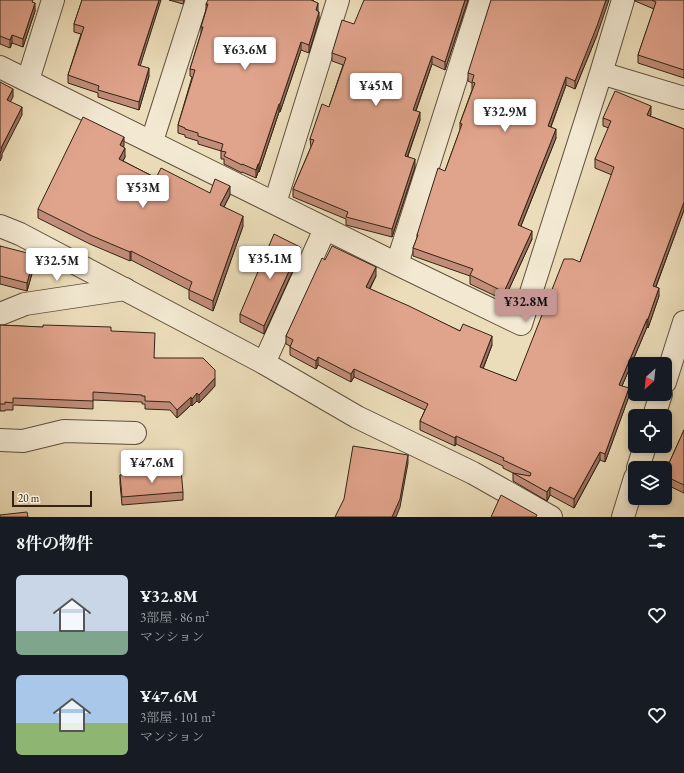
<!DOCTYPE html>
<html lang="ja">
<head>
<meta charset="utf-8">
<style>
	body { margin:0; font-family:"EB Garamond","Noto Serif JP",serif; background:#20242c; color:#f1f3f6; height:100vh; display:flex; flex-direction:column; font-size:15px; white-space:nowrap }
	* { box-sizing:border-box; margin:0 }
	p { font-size:13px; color:#9ea1a6 }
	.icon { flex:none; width:22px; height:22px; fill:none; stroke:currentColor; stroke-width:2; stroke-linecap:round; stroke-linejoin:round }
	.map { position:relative; height:517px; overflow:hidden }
	.panel { display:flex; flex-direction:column; background:#171b24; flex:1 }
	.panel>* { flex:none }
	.needle { width:26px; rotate:207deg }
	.buttons { position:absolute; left:628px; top:357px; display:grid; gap:8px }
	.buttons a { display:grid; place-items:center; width:44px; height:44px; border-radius:6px; background:#171b24; box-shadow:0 2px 6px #0003; font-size:20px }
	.scale { position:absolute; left:12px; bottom:10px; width:80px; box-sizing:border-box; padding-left:4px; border:2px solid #322413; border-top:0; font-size:11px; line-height:14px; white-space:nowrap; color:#322413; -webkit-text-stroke:3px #f3e9d2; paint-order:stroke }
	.price { position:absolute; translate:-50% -34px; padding:0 9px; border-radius:4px; background:#fff; color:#222; font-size:13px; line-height:26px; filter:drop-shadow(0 1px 2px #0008) }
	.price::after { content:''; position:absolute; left:50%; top:24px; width:12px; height:9px; margin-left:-6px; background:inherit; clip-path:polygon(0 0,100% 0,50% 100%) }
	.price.active { background:#c59692; color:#111 }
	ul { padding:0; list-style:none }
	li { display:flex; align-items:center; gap:12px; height:100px; padding:0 16px }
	li span { display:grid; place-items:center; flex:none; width:112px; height:80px; border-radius:6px; color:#555 }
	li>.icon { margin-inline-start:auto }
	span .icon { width:48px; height:48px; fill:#fffc; stroke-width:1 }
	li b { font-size:17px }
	h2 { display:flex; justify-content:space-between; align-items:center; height:48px; padding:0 16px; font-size:17px }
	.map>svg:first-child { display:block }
</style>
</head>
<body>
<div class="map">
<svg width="684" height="517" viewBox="0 0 684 517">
	<rect width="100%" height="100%" fill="#ecddba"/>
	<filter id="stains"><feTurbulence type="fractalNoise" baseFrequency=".005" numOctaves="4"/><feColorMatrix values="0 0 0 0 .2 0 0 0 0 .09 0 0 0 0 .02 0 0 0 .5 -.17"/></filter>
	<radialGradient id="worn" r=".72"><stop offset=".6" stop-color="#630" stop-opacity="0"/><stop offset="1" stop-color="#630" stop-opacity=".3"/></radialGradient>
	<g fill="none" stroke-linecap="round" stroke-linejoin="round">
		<g stroke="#60523d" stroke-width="24">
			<path id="minor" d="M0,67L397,264L521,324L601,73L623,0
				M601,73L684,98
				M28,80L53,0
				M152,141L197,0
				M275,203L338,0
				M397,264L481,0
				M0,314L25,304L125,289
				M264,363L325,229
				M0,440L23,441L64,431L135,433"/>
		</g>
		<g stroke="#60523d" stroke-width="24">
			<path id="tertiary" d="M0,226L20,234L264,363L357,417L473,473L551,517
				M665,382L684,322
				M654,416L661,394
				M638,468L645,446
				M623,517L635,478"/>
		</g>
		<use href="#minor" stroke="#f3e9d2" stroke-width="22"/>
		<use href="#tertiary" stroke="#f3e9d2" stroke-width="22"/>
	</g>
	<path fill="#c18c78" stroke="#322413" d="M0,0L34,3L35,11L23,47L12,43L10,48L0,44Z
		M82,0L149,76L139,110L98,97V93L68,83V75L81,34L74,32V24Z
		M169,0H184L183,4Z
		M314,0L313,1L318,11L319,19L309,53L301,50L280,112H279L259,172H258L256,178L242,172V173L224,164V159H221V151L198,144V141L185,137V135L178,133V125L192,77L190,76V69L201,33V27L206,10V4Z
		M468,0L445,70L432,64L416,111L420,120L408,156L415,167L392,237L346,225V219L293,197V189L311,147L310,139L329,107L343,65L332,61V53L354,24Z
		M635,0H684V78L638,63V55L654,9L635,1Z
		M597,35L575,89L566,85L551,127L556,138L521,226L532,239L504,300L470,284V276L413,256V248L417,238V235L445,171L460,130V123L472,90V83L468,81V73Z
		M651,114L650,116L684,129V210L656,287L659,296L648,328L647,327L622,386L629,396L605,462L600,460L574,508L550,495L547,501L513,481V473L503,468V466L456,444L455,446L420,430V421L425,410L354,377L351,382L318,365L316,369L290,355V346L286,344V336L325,260L376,276L370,289L460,331L492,345L483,369L516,381L580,262L612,175L595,168V159L609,128L603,126V118Z
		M124,146L123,147L125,157L123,161L156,178L210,193L230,195L224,207L243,226L213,311L189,299V290L131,260L130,261L90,244L38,218V209Z
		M0,246L35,263L27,291L0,284Z
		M300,255L264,334L240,322V314Z
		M0,325L111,331L155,358L215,386L199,403L197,401L192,406L191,405L177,418L170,410L145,409V404H142V402L93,400V409L13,405V410H5V411H0Z
		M684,430V493L665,484V472Z
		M120,475L183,492V500L122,505L120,483Z"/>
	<path fill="#9d7262" stroke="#322413" d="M159,0H161L138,73V65Z
		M465,0H468L445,70V62Z
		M606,0H609L597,35L575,89V81Z
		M35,3V11L23,47V39Z
		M318,3V11L316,18V10Z
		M319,12V19L309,53V45Z
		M12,35V43L10,48V40Z
		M301,42V50L280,112V104Z
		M432,56V64L413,118V110Z
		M149,68V76L139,110V102Z
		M566,77V85L548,134V126Z
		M13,89V97L7,108V100Z
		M279,104V112L259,172V164Z
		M651,106V114L647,123V115Z
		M22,107V115L2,154V157L0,161V153L1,148Z
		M420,112V120L405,163V156Z
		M556,129V138L518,233V225Z
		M124,137V146L120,154V145Z
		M125,148V157L119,168V159Z
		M415,159V167L392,237V229Z
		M258,164V172L256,178V170Z
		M230,186V195L220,214V205Z
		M684,202V210L653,294V286Z
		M243,216V226L213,311V301Z
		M532,231V239L504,300V292Z
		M300,247V255L264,334V326Z
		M131,251V260L130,261V252Z
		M35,255V263L27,291V283Z
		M376,267V276L366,295V287Z
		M659,288V296L648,328V319Z
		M647,319V327L619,393V385Z
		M492,336V345L480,376V367Z
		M318,357V365L316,369V361Z
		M354,369V377L351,382V374Z
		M215,378V386L199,403V395Z
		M629,388V396L605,462V454Z
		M197,393V401L192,406V399Z
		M191,397V405L177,418V410Z
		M456,436V444L455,446V438Z
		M600,452V460L574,508V499Z
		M408,455V463L400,507L396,517H392Z
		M550,487V495L547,501V492Z"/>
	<path fill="#e0a38c" stroke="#322413" d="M0,0H33L32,2L35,3L23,39L12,35L10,40L0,36Z
		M82,0H159L138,65L149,68L139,102L98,90L99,86L68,75L84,27L74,24Z
		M208,0H311L318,3L316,10L319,12L309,45L301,42L280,104H279L259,164H258L256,170L242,164V165L224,156L226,152L221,151L223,144L198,136V133L185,129V128L178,125L195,70L190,69L203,27H201L208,4H206Z
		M364,0H465L445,62L432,56L413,110L420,112L405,156L415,159L392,229L346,217L348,212L293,189L314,140L310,139L322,104L329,107L346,58L332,53L342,20L354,24Z
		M491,0H606L597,26L575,81L566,77L548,126L556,129L518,225L532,231L504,292L470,275L473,269L413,248L418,235H417L438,168L445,171L462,124L460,123L475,83L472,82L474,75L468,73Z
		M652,0H684V70L638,55L656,2Z
		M0,82L13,89L7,100L22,107L1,148L2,149L0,153Z
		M615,91L651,106L647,115L684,129V202L653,286L659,288L648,319H647L619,385L629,388L605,454L600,452L574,499L550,487L547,492L513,473L530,476L531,473L503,460L504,458L456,436L455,438L420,421L428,404L354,369L351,374L318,357L316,361L290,347L293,340L286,336L322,258L325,260L332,246L376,267L366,287L409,306L460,331L463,324L492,336L480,367L516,381L564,259H573L580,262L614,167L595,159L611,121L603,118Z
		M83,117L124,137L120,145L125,148L119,159L156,178L161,168L210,193L215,179L230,186L220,205L243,216L213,301L189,290L192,282L131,251L130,252L90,235L38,209Z
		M274,234L300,247L264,326L240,314Z
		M0,246L35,255L27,283L0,276Z
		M0,325L43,327V325L111,327V331L155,333L154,358H203L215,370V378L199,395L197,393L192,399L191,397L177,410L170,402L145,401V396H142V395L93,392V401L13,398V403L5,402V404H0Z
		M684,430V485L665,476V472Z
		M353,446L408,455L400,499L392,517H335L344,499Z
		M181,470L183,492L122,497L120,475Z
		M501,495L537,515L536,517H491Z
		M27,512L28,517H0V515Z"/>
	<rect width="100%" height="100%" filter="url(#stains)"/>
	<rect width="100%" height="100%" fill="url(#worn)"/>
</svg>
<div class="buttons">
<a><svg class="needle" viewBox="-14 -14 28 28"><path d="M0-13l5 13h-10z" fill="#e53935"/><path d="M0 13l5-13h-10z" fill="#9ea1a6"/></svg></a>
<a><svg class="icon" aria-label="locate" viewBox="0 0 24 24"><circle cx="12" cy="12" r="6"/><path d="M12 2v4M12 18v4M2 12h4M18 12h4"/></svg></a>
<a><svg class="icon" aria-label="layers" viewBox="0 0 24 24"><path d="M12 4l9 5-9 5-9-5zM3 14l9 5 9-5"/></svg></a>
</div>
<div class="scale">20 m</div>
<b class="price" style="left:245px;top:71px">¥63.6M</b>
<b class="price" style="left:376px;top:107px">¥45M</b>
<b class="price" style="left:505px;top:133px">¥32.9M</b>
<b class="price" style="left:143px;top:209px">¥53M</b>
<b class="price" style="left:270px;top:280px">¥35.1M</b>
<b class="price" style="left:57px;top:282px">¥32.5M</b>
<b class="price active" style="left:526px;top:323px">¥32.8M</b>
<b class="price" style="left:152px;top:484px">¥47.6M</b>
</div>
<section class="panel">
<h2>8件の物件<svg class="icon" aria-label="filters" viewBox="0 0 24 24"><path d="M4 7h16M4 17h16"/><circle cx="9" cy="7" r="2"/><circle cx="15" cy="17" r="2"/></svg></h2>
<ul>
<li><span style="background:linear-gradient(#c9d6e8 70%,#7fa58c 0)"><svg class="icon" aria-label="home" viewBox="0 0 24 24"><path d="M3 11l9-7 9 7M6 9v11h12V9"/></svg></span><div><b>¥32.8M</b><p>3部屋 · 86 m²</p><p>マンション</p></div><svg class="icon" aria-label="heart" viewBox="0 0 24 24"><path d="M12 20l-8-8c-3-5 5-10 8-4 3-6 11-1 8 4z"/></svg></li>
<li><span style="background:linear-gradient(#a9c7e8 60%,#8fb573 0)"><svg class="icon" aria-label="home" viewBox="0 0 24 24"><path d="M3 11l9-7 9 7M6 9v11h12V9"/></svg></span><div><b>¥47.6M</b><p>3部屋 · 101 m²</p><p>マンション</p></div><svg class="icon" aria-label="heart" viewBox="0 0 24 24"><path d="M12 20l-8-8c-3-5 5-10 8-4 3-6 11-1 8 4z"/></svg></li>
</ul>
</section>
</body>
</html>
